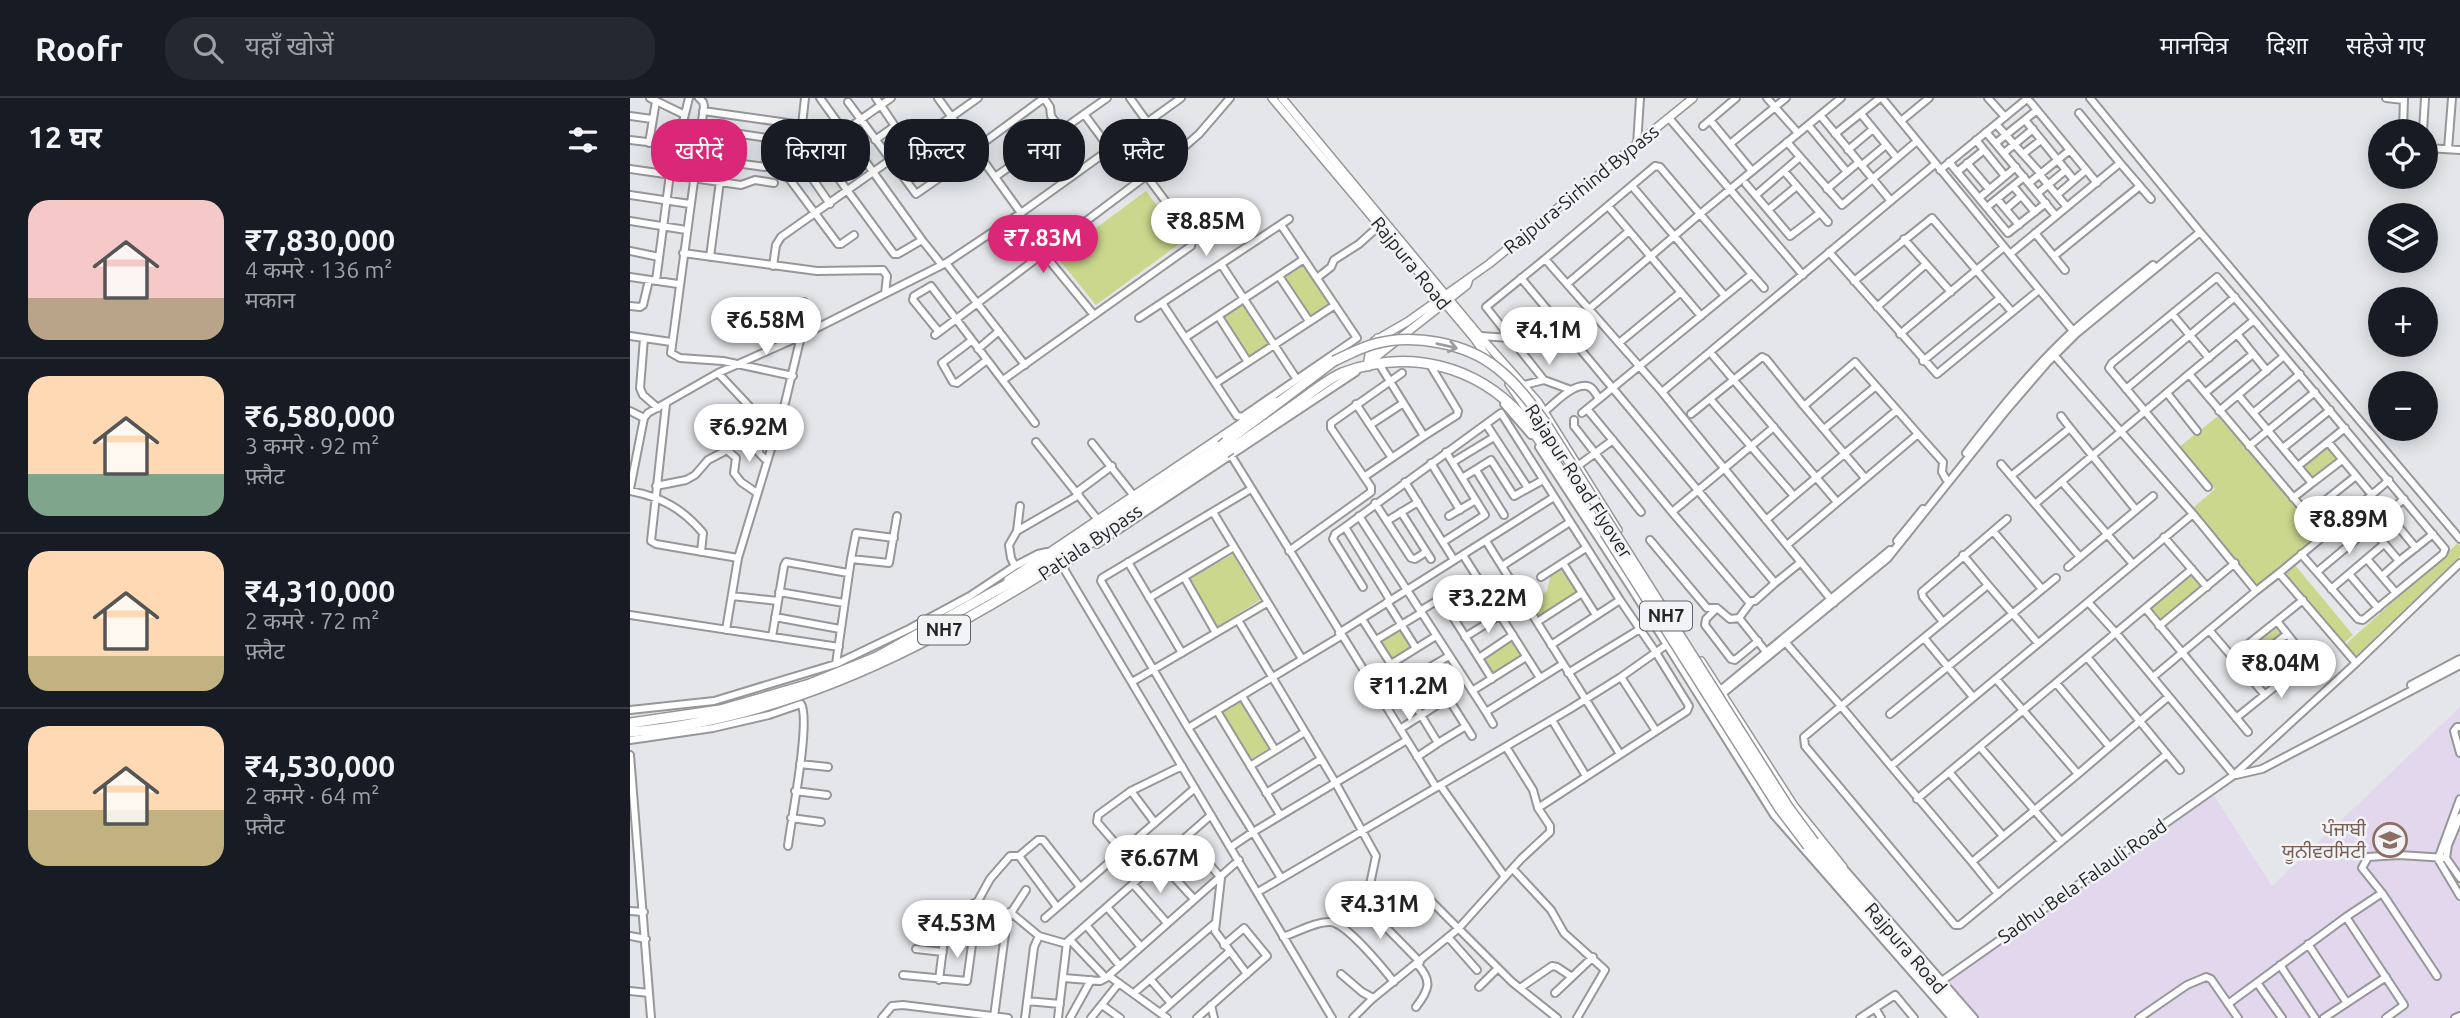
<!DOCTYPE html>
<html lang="hi">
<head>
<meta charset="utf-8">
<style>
	body { margin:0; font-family:Ubuntu,"Noto Sans Devanagari","Noto Sans Gurmukhi",sans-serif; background:#242831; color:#f1f3f6; height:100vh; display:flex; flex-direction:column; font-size:26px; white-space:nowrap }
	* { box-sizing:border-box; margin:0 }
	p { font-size:23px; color:#9ea1a6 }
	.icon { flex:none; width:38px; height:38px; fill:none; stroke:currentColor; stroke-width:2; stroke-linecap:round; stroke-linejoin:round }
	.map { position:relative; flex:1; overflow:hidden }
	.side { display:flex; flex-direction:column; background:#171b24; width:630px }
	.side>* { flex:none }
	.top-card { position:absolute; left:21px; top:21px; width:665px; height:63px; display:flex; gap:14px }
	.controls { position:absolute; left:1738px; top:21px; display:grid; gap:14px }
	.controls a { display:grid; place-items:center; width:70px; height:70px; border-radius:50%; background:#171b24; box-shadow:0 4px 18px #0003; font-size:35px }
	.price { position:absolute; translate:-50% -60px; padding:0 16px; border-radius:24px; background:#fff; color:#222; font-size:23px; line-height:46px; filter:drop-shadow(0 2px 4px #0008) }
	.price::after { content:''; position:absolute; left:50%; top:42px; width:21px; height:16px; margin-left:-10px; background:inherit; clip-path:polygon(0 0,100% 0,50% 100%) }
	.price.current { background:#db2777; color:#fff }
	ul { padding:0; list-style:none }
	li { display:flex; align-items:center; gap:21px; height:175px; padding:0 28px }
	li+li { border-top:2px solid #363941 }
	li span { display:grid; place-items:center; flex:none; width:196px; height:140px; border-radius:21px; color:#555 }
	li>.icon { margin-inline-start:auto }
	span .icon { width:84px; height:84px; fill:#fffc; stroke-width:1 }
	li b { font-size:30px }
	h2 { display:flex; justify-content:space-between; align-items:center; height:84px; padding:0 28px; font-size:30px }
	.pill { padding:0 24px; border-radius:28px; background:#171b24; box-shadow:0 4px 18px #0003; font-size:24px; line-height:63px }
	.pill.current { background:#db2777; color:#fff }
	header { display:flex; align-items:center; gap:42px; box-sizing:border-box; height:98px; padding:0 35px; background:#171b24; border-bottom:2px solid #363941 }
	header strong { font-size:33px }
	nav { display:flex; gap:38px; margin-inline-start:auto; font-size:24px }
	.search { width:490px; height:63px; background:#242831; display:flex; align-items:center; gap:18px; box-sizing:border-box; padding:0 24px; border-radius:28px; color:#9ea1a6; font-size:26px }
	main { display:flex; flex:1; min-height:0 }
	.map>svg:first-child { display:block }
</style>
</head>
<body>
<header>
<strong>Roofr</strong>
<div class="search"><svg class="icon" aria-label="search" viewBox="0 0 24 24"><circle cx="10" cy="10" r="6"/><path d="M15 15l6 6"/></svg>यहाँ खोजें</div>
<nav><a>मानचित्र</a><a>दिशा</a><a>सहेजे गए</a></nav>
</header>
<main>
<section class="side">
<h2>12 घर<svg class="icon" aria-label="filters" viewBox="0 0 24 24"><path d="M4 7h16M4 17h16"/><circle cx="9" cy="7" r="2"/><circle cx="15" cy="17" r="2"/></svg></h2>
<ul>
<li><span style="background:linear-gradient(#f6c9c9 70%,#b9a48a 0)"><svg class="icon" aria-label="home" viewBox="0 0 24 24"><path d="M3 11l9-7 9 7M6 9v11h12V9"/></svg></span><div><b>₹7,830,000</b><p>4 कमरे · 136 m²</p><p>मकान</p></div></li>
<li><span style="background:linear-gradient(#ffd9b3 70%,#7fa58c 0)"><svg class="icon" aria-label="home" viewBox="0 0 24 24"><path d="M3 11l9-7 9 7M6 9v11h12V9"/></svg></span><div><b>₹6,580,000</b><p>3 कमरे · 92 m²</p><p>फ़्लैट</p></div></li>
<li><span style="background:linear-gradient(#ffd9b3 75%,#c2b280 0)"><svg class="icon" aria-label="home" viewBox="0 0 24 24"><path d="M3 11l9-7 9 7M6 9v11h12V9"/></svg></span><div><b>₹4,310,000</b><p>2 कमरे · 72 m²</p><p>फ़्लैट</p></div></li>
<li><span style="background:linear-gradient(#ffd9b3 60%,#c2b280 0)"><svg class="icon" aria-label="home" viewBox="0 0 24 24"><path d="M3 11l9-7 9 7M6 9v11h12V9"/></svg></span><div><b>₹4,530,000</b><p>2 कमरे · 64 m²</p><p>फ़्लैट</p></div></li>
</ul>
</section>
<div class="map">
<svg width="1830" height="920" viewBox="0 0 1830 920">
	<rect width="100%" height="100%" fill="#e5e6e9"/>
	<path fill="#e2d7ec" d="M1830,609V920H1345L1316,886L1583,696L1642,788Z"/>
	<path fill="#cad78c" d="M516,93L553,143L466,207L427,159Z
		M673,164L701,206L679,221L651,179Z
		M614,205L641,246L619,260L592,220Z
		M1588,318L1691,438L1626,488L1563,410L1585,391L1548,350Z
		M1697,347L1710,362L1682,383L1671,368Z
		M1828,445L1830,448V458L1725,559L1715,547Z
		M603,456L630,502L587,529L558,481Z
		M1665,467L1723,537L1714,545L1653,477Z
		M931,468L948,494L908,520L899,505L917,493L921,475Z
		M1562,473L1574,489L1529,525L1518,511Z
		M844,483L853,498L823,518L814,502Z
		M1646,526L1654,536L1613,568L1606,560Z
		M770,531L782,550L761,563L749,543Z
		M880,541L891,559L863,579L851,560Z
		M610,603L639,650L620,662L591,614Z"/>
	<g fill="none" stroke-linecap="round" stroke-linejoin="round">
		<g stroke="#97979b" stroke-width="10">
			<path id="minor" d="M20,0L53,16
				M69,0L73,4L74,8L41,255L50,260L93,263L163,278
				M190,0L292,142
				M246,0L279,49
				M308,0L391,115
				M414,0L420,9L421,18L431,31
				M500,0L518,25
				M1137,0L1168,35
				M1252,0L1444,234
				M1358,0L1375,19
				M1397,0L1467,85
				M1460,0L1570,134L1830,441
				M1756,0L1774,2
				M218,4L286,96L347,54
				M73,13L172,27L173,32L264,156H268L292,142L312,167
				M454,16L480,51
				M1231,16L1267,60
				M1190,17L1261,103
				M0,18L22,21
				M1039,20L1173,177
				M1080,22L1122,73
				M1395,22L1444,82
				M1271,23L1299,0
				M1366,26L1411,76
				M172,27L175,0
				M1178,27L1217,74
				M1073,28L1106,0
				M70,30L158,43
				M1773,33L1774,0
				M1793,33L1795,0
				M1356,34L1426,118
				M1205,36L1250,0
				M292,39L318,75
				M0,42L68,50
				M245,42L265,28
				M1346,42L1375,78
				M1157,44L1212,107L1287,43
				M19,45L26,3
				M1366,45L1407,12
				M1100,46L1156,0
				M1007,47L1010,0
				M47,48L59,0
				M1796,50L1830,52
				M345,51L414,0
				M1818,51L1822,0
				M1218,52L1243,31
				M1374,55L1403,31
				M1393,56L1411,42
				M171,64L200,106
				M1319,64L1378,135L1416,105
				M1337,65L1359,91
				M1490,65L1521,101
				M113,66L135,69L139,40
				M1232,67L1256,47
				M0,71L111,87L125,82L144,85
				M1310,72L1398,0
				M1327,74L1354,52
				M1410,77L1437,109
				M365,79L477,0
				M1399,85L1440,52
				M1116,86L1160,138L1190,115
				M1002,88L1095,198
				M1167,88L1198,124
				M1383,88L1405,114
				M1197,91L1229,64
				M1408,95L1436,72
				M0,97L60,106
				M1126,97L1170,59
				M1427,97L1456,72
				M1349,100L1386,69
				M1367,101L1389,127
				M978,108L1071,218
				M1357,109L1394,79
				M1376,111L1391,98
				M1138,112L1167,88L1154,73
				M386,119L414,156L464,217
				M0,123L56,132
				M1405,135L1435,172
				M224,137L211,146H208L155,75L261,0
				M1274,141L1321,194
				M0,153L29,159
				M1199,154L1307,276L1409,192
				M53,155L187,173L253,172L257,178L255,196
				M1380,156L1490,65L1449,15
				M1424,158L1510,88
				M80,159L90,83
				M316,165L395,267
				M591,166L666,280
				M143,168L146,147L151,139L348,0
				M649,178L679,223
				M0,179L48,186
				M687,180L701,169L704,162L729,146L750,127
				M891,180L1145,485L1171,464
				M26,183L40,76
				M1224,183L1302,120L1382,214
				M937,186L999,133
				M126,205L174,204L179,234
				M532,205L607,318L612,319L727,240L651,127
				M0,208L10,209L13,207L19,182
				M1247,209L1296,166
				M959,211L1070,116L1134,190
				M1542,216L1579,260
				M589,219L618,264
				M509,220L659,121
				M1624,222L1815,451L1813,456L1733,522L1728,521L1671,456
				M309,234L283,202L284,198L301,188L405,325
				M1270,236L1374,149
				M1607,236L1637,273
				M305,237L553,50L569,36L600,0
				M0,238L41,244
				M850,238L881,240
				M556,239L674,161
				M14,240L10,290L13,297L28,310
				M341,243L312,265L323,284L327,285L357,262
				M989,245L1051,194
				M348,251L369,233
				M1080,254L1207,404
				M1424,257L1563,416
				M1293,263L1370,200
				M373,282L561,148L563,140L498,53
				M914,282L856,209L915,161
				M586,285L705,207
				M894,287L914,282L941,292
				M1496,291L1605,199
				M1032,294L1305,66
				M1537,295L1567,333
				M1575,295L1623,256
				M1608,297L1682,385L1663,400
				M1080,301L1164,398L1267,312
				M36,306L21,443L26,446L108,460
				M726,306L762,360
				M874,306L901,337
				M1174,308L1235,380
				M957,311L1042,414L1144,329
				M0,313L14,320
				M915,313C925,305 942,286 957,288C963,289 966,296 969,301
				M1589,313L1654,258
				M121,314L132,326L129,355L137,363
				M952,315L1122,176
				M1623,315L1670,276
				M1061,316L1132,259L1136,261L1174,308L1225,264L1288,336L1157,447
				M1431,318L1440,330
				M944,322V328L1011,414
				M856,326L898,390
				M740,327L772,306
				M1194,331L1246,288
				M1288,336L1313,364L1312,374L1316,381
				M794,338L827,317L828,313L802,270
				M406,344L468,422
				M1698,344L1742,397
				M462,345L504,398
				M1619,348L1685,294
				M909,349L1000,488L1144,717L1322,920
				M1653,350L1700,312
				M97,352L106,360L104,375L111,384L127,395
				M599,354L806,689
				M1336,355C1369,312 1403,270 1443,233C1469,210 1496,189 1523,167
				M823,364L864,339
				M801,365L830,412
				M1371,366L1405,406L1559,276
				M949,367L983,342
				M1668,368L1715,330
				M846,372L874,417
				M1381,378L1440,330L1506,412
				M734,379L794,338L751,269
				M832,380L861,362L884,398L913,382
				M775,384L824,462
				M1432,384L1503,466
				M1682,385L1712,362
				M26,388L56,382L65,377L78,362L97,352L120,317L119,308L88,275
				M1578,389L1479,270L1482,265L1587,179L1624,222L1559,276L1695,437L1649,475L1726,565
				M0,391L14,320L18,315L88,275L171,238L316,165L391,115L551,0
				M0,393C31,399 52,410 73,435L71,454
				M447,394L482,368
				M745,405L781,460L785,461L796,454
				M1405,406L1450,459
				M1725,411L1769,463L1803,436
				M583,414L672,561
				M771,414L801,461
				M1042,414L1118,503H1125L1145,485
				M1757,415L1786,450
				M1677,417L1726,378
				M729,418L856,614L933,566
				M819,418L846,402
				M1136,422L1164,398
				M757,423L788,404
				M715,429L705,436L703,441L733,489
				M387,433L449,397
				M1363,433L1412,491
				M1695,437L1759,382
				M1534,439L1577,489
				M1020,442L1077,510H1087L1100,521L1109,520L1137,555
				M856,443L990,656
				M1267,443L1293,411
				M813,444L855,417L816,354
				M467,446L726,274
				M659,453L741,394V389L701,330V325L772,275
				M833,457L859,498
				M1333,457L1358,487
				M221,461L226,435L264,440
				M443,461L436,465L434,471L702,920
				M1737,461L1766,495
				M498,464L552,555
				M933,465L966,517
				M385,468L381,460L379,447L387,433L390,408
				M872,468L940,424
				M1438,469L1523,398
				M1687,474L1774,401
				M1719,476L1748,510
				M1752,478L1769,463
				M554,479L586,535
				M911,479L956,450
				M1701,491L1754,446
				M149,494L214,505
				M102,498L148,503
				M519,500L604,449
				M811,500L862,581
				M760,502L715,429L871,315L990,502L1025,553L1059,608L1057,613L908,710
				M757,504L786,550
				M1204,505L1032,294L915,161L1025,68L1030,69L1070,116L1211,0
				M1087,510L1076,521L1075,527L1101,561L1105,562L1128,543
				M1516,511L1618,634
				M790,513L846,479
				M0,517L209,549
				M870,517L910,580
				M145,519L210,531
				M823,519L881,484
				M1109,520L1121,504
				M732,521L773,585L819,558
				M608,522L705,684L746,758L739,791L707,826
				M1647,523L1687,574
				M907,524L952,495
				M1313,524L1293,499L1292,494L1377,421
				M1529,528L1605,465
				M96,532L108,460L155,305L171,238
				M1579,532L1635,597
				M709,535L924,399
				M711,538L558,630L623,734L777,642
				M142,539L154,468L156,464L218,475
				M835,539L893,503
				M1294,540L1343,599
				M746,542L791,515
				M1156,545L1211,608L1174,639L1175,648L1325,827H1330L1537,656
				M1408,545L1358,487L1211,608L1261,668L1458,504
				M921,547L990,502
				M1457,559L1550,672
				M1602,559L1673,502
				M849,560L883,537
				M206,566L221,461L259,465L267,418
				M761,566L806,538
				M1613,571L1657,536
				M938,575L1010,531
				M991,579L1026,633
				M1523,579L1626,493
				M1366,581L1448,676L1538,599
				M502,584L637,505
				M1426,585L1479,648
				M1781,587L1830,561
				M842,593L896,559
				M1088,594L1260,452
				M1091,597L1257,461L1374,315L1417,265L1446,236L1570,134
				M612,598L645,652
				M818,600L842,638
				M752,604L770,591H775L808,645L787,659
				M0,612L84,603L206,566L279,531L340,498L385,468L408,456L417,454
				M587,613L650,717
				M856,614L863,626
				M1260,616L1426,480
				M1606,620L1678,562
				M922,622L956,678
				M1830,629H1827L1824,633L1830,655
				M558,630L471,483L472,480L621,391
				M770,631L818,600L799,570
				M0,642L83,630L139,617L171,606C181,622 161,723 158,748
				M808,645L836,628
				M1350,649L1431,743
				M0,657L21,920
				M170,666L198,669
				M620,668L675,634
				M1261,668L1342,764L1448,676
				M1319,674L1373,738
				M1604,677L1486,535L1458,504L1563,416L1626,493L1649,475
				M1606,677L1632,671L1830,567
				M810,687L875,779
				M165,693L197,697
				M501,693L525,725
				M636,695L691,661
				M1287,701L1562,471
				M1830,701L1808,761L1830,798
				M1830,719L1818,747L1816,760L1830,780
				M161,720L191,724
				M556,739L591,780L585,833L617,876
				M601,749L623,734L651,780
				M492,753L467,724L468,717L501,693L552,668
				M529,763L564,801
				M1342,764L1368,796
				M883,771L921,812L934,835L975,872L947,920
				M1215,772L1344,920
				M503,786L537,825
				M628,794L940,611L991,579L1039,545
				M1752,795L1807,878
				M730,803L790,864
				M802,804L882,884L927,920
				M427,809L389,758L408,742H413L450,789
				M477,809L511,849
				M0,813L14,814
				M380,814L409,838L437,846
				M1716,819L1752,795L1732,770L1738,759L1769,757L1816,760
				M415,820L565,690
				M456,827L490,868
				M0,838L16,841
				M653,839C667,834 687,823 701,824C717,826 753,870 764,884
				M818,839L847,872
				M440,842L476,880
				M1678,846L1717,905
				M286,851L313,854
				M1650,867L1685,920
				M711,876L732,894L743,900
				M273,877L337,883L348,803
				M479,878L537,920
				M434,880L470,883L476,880L609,762
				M520,881L541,905
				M309,882L316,826L323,817L348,803L360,781L380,758H389
				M1628,886L1652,920
				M1306,887L1604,677L1726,565L1830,465
				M849,889L868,870
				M890,890L922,868L927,869L942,879
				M0,893L19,895
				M504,895L584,826
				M925,895L963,859
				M397,903L430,906
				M1598,906L1716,819L1774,907L1756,920
				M472,907L490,920
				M581,907L584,920
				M786,909C799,892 803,883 787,866
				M1245,910L1251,920
				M530,915L599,854
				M364,919L377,821L396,792
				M252,920L262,908L273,907L378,920
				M395,920L404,849L409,838
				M428,920L437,844L581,717
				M440,920L461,882
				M461,920L489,885
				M567,920L637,858L614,830L594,847
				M723,920L741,902L828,831L891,761L920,734V728L908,710L903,692L876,649
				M1230,920L1265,897L1284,920
				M1509,920L1557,887L1576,879L1581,881L1608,920
				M1694,920L1756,879
				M1825,920L1830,918"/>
		</g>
		<g stroke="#97979b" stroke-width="10">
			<path id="major" d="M642,0L844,240L860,263
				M652,0L848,236L908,304L988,432
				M744,243L777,224L859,166L1063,0
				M742,267L746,259L837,187L839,181
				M879,286L897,312L904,330
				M378,482L644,303
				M1071,563L1164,708L1213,769L1215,780"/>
		</g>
		<g stroke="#97979b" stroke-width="12">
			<path id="highway" d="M738,268L740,257L748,246V241
				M596,344L704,263
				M601,351C623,336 645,321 667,305C681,295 696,282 712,275C779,250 846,267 893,319L975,435
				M0,625L90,612L125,602L180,586L247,559L426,459L591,348
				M0,634C225,616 413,476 595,355
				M1184,744L1336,920
				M1178,748L1328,920"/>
		</g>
		<use href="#minor" stroke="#fff" stroke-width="6"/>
		<use href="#major" stroke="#fff" stroke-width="7"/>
		<use href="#highway" stroke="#fff" stroke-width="9"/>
		<g stroke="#97979b" stroke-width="12" stroke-linecap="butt">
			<path id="highway-bridge" d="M704,263C717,257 730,250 744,246C783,235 836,245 867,270C886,285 900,304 914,323L1158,709L1184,744
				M591,348L596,344
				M595,355L601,351
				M975,435L1150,711L1178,748"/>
		</g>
		<use href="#highway-bridge" stroke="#fff" stroke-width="9"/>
	</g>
	<defs><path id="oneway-shaft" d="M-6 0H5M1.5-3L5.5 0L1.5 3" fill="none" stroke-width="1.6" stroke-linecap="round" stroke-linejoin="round" transform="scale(1.75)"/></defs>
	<use stroke="#9d9d9d" href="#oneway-shaft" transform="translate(817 248) rotate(13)"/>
	<defs>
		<g id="university-ring" transform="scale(1.75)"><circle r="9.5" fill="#f2f3f6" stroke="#8d6e63" stroke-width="1.5"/><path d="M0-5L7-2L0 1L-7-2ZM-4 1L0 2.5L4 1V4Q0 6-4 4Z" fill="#8d6e63"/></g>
	</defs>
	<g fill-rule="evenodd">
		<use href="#university-ring" x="1760" y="742"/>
	</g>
	<g text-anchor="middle" stroke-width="5" stroke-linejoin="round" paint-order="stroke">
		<g fill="#f2f3f6" stroke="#626364" stroke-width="2">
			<rect x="1010" y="503.5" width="52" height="29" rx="5"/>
			<rect x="288" y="517.5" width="52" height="29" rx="5"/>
		</g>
		<g font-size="18" font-weight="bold" fill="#252526">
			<text x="1036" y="524">NH7</text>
			<text x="314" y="538">NH7</text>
		</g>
		<g font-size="19" fill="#252526" stroke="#f2f3f6">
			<text transform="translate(951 91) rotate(-39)" y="7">Rajpura-Sirhind Bypass</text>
			<text transform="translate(781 165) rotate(51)" y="7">Rajpura Road</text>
			<text transform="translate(949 383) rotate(57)" y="7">Rajapur Road Flyover</text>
			<text transform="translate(460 444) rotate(-34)" y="7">Patiala Bypass</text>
			<text transform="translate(1452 783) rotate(-35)" y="7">Sadhu Bela Falauli Road</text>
			<text transform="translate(1276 850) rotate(49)" y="7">Rajpura Road</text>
		</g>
		<g font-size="19" fill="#785e54" stroke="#f2f3f6" text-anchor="end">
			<text x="1736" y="738">ਪੰਜਾਬੀ<tspan x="1736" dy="22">ਯੂਨੀਵਰਸਿਟੀ</tspan></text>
		</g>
	</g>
</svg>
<div class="controls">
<a><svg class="icon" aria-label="locate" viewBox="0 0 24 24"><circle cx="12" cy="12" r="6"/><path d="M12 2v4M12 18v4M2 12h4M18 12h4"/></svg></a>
<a><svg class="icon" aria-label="layers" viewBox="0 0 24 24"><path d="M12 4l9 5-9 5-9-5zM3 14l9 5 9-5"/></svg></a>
<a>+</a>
<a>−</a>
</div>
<b class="price" style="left:576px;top:160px">₹8.85M</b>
<b class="price current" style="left:413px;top:177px">₹7.83M</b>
<b class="price" style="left:136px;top:259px">₹6.58M</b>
<b class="price" style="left:919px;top:269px">₹4.1M</b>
<b class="price" style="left:119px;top:366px">₹6.92M</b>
<b class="price" style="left:1719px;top:458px">₹8.89M</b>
<b class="price" style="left:858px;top:537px">₹3.22M</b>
<b class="price" style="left:1651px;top:602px">₹8.04M</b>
<b class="price" style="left:779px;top:625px">₹11.2M</b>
<b class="price" style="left:530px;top:797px">₹6.67M</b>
<b class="price" style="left:750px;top:843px">₹4.31M</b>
<b class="price" style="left:327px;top:862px">₹4.53M</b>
<div class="top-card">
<a class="pill current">खरीदें</a>
<a class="pill">किराया</a>
<a class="pill">फ़िल्टर</a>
<a class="pill">नया</a>
<a class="pill">फ़्लैट</a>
</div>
</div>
</main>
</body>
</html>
